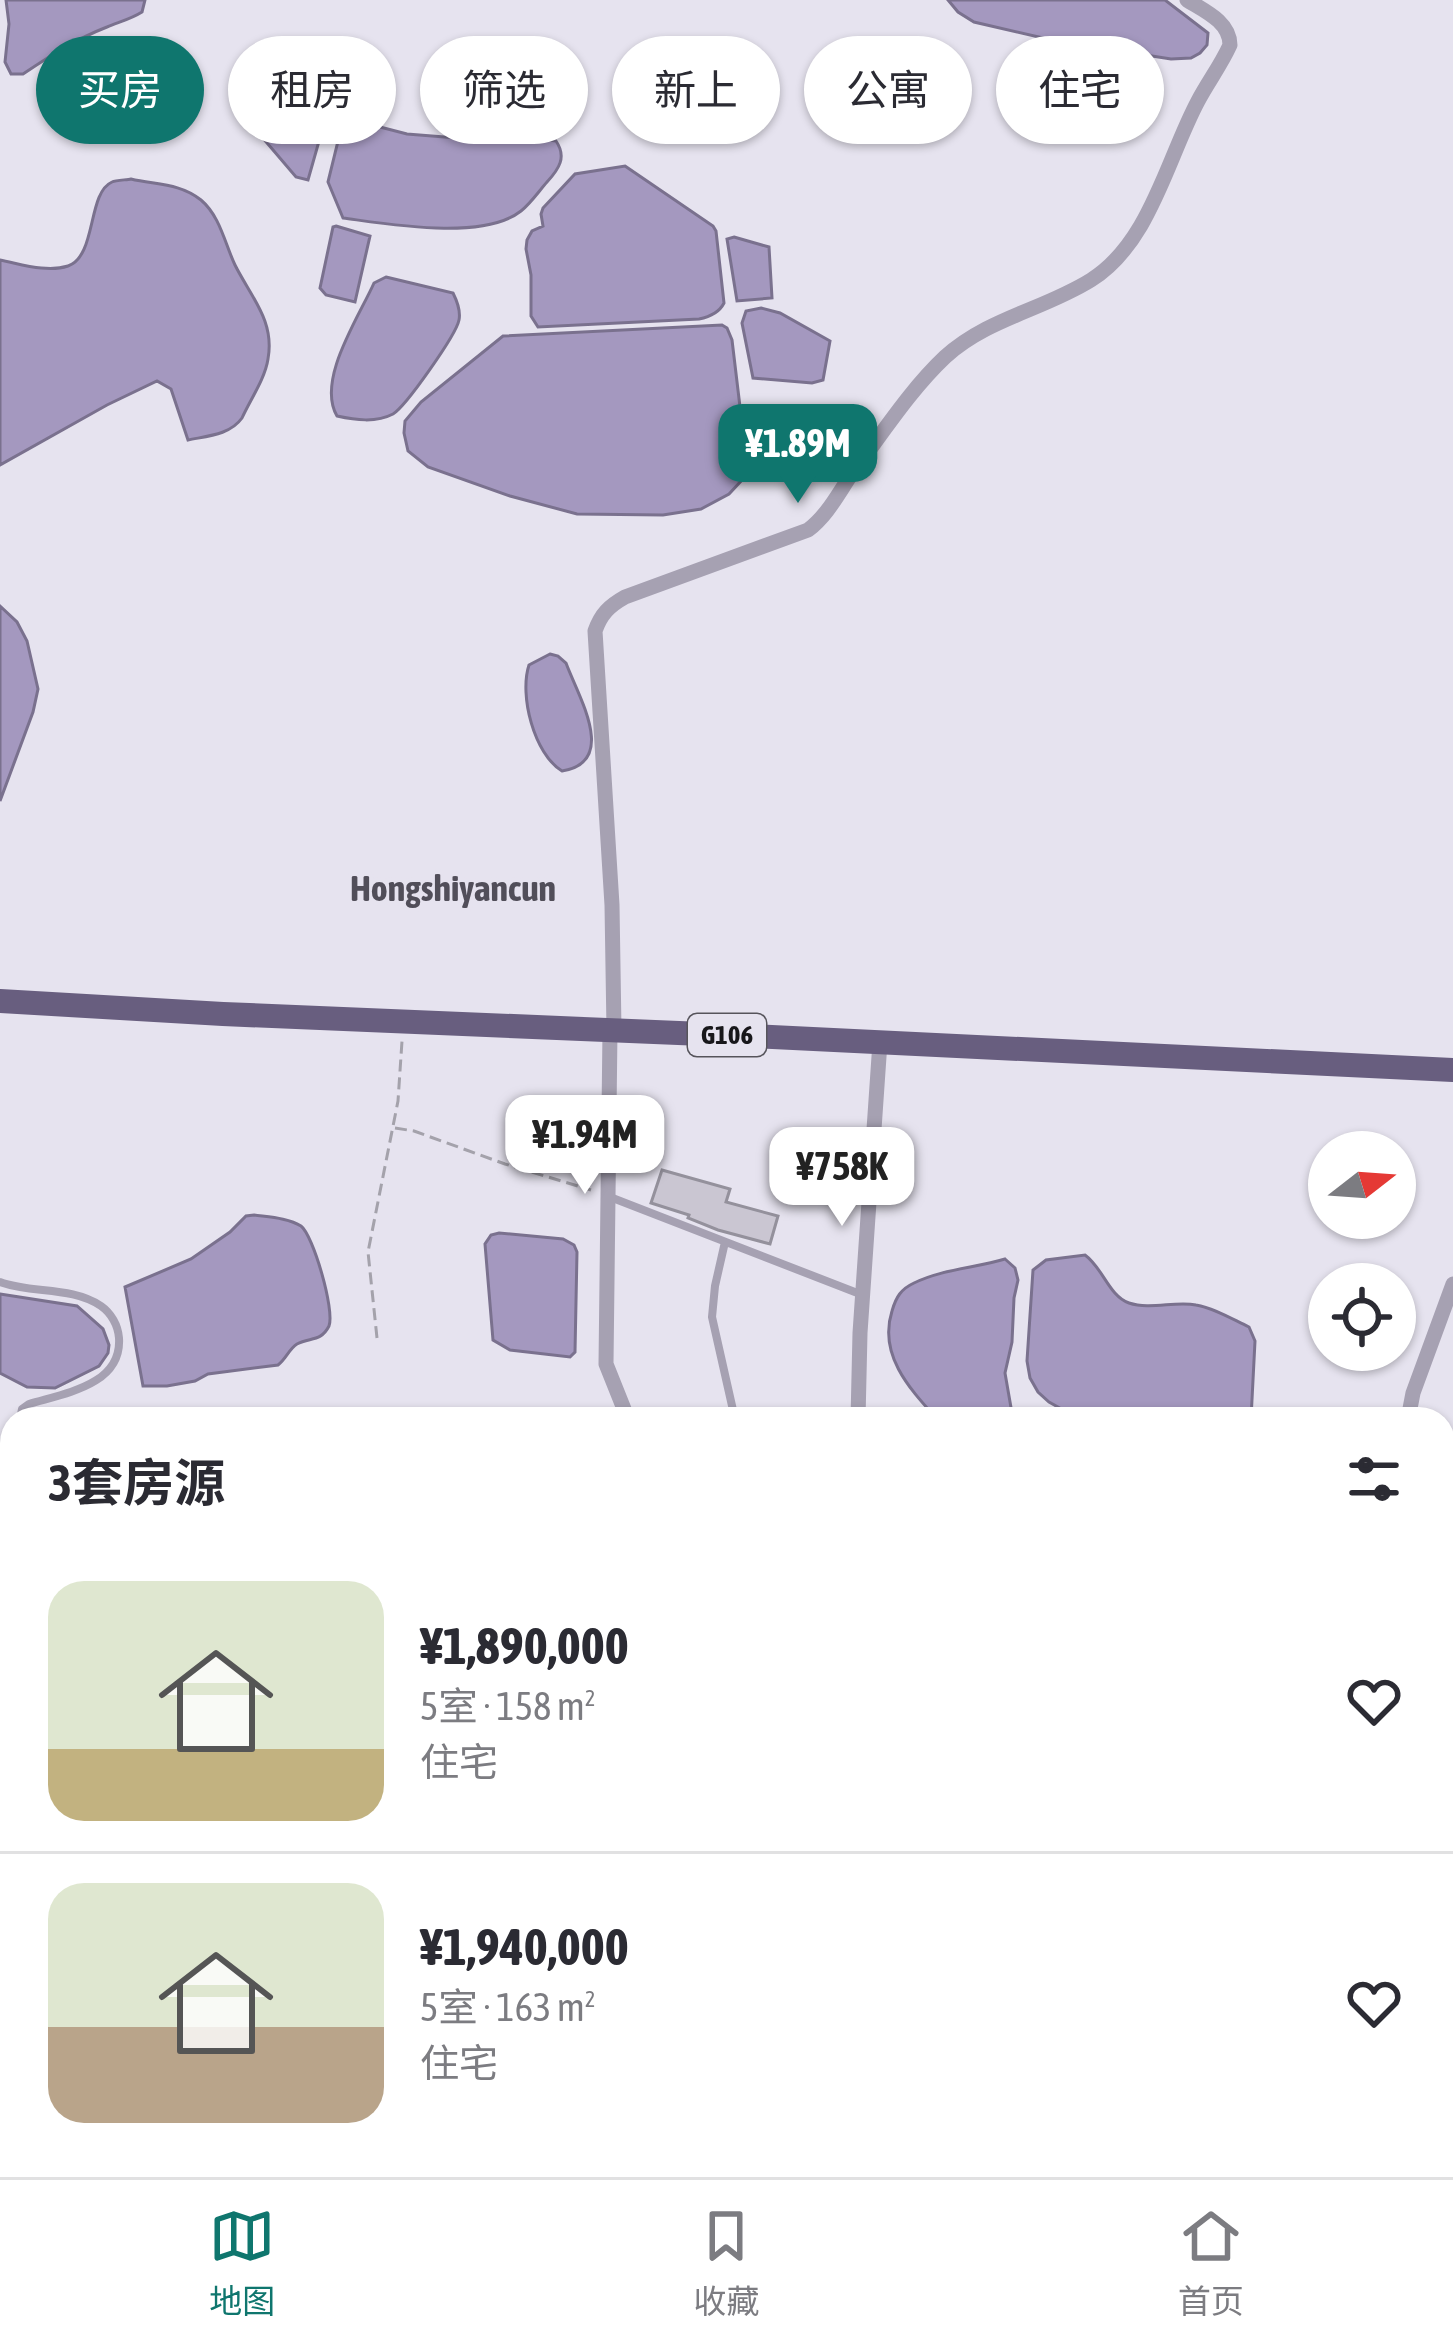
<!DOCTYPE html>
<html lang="zh">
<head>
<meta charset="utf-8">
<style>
	body { margin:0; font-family:"Asap Condensed","Noto Sans SC",sans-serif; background:#f2f2f3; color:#2b2b33; height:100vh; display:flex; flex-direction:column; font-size:45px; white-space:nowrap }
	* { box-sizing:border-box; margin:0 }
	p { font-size:39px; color:#7c7c81 }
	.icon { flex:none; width:66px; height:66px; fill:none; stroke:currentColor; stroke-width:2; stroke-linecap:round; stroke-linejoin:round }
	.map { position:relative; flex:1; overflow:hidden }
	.drawer { position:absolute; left:0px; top:1407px; width:1455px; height:771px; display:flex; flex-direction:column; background:#fff; border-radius:36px 36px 0 0; box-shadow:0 3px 9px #0004 }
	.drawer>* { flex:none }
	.guide { position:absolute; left:36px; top:36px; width:1383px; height:108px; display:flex; gap:24px }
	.needle { width:78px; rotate:73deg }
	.buttons { position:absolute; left:1308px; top:1131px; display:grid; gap:24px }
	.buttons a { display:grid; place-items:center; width:108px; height:108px; border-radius:50%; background:#fff; box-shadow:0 3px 9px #0004; font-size:60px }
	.price { position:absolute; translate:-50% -102px; padding:0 27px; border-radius:24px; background:#fff; color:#222; font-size:39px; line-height:78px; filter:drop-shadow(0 3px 6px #0008) }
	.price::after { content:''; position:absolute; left:50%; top:72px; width:36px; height:27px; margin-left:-18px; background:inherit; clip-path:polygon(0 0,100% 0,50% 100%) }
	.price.current { background:#0f766e; color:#fff }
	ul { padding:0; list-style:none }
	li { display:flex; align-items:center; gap:36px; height:300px; padding:0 48px }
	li+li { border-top:3px solid #e1e1e2 }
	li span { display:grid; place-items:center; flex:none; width:336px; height:240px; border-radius:36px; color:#555 }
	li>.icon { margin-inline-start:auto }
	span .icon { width:144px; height:144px; fill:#fffc; stroke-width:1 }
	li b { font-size:51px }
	h2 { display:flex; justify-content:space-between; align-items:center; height:144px; padding:0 48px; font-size:51px }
	.chip { padding:0 42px; border-radius:54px; background:#fff; box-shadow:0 3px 9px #0004; font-size:42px; line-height:108px }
	.chip.current { background:#0f766e; color:#fff }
	.dock { display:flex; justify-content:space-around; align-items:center; height:168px; border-top:3px solid #e1e1e2; background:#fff; font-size:33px; color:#7c7c81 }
	.dock a { display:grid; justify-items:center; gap:6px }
	.dock .current { color:#0f766e }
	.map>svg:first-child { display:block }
</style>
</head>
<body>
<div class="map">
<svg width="1453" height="2177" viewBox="0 0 1453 2177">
	<rect width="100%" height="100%" fill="#e6e3ef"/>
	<path fill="#a498bf" stroke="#7a718e" stroke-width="3" d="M6,0H145L142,12C131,19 119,22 107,27C76,39 50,56 23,74H11L5,62L9,24Z
		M948,0H1165L1208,33L1207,45L1200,53L1191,58L1171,59L1056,41L974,22L958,12Z
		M279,98L325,120L308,180L296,177L256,130L270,101Z
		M353,120L407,134L457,138L507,134L556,141C567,157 559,169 547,182C539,191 531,203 521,211C483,241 388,224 343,218L328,182L341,129Z
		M625,166L713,226L716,231L724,303C719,313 709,317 699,319L538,327L531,316V275L526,249L527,240L532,231L543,226L541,214L543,208L575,174Z
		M131,179C156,185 180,183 201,200C220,216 225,244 235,265C251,297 275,321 268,359C265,379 250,400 242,418C230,435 207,436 188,440L171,389L157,381L107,405L0,465V260C21,264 47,273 68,266C97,256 87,193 112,182C116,180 127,180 131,179Z
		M336,226L370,236L355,302L326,295L320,288L333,227Z
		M734,237L769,247L772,298L737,301L727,239Z
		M386,277L453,293C457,301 461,310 459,320C456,335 406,406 393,414C376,423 355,420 337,416C316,380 359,317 374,283Z
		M761,308L780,313L830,341L823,380L812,383L753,378L742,323L746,311Z
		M722,325L727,328L732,340L746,457L742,480L729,494L701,509L663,515L577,514L510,496L428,467L408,451L404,433L405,421L421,402L503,336Z
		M0,606L17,622L27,641L38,689L33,712L0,801Z
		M550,654L558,656L566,663C578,696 619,762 562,771C534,754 519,695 529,665Z
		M254,1215C268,1217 289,1218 301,1226C313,1235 335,1310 329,1326C321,1342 310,1337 297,1344C289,1349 286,1359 278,1365L208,1374L195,1381L167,1386H143L125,1287L191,1259L230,1232L246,1216Z
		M499,1233L563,1239L574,1245L577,1252L575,1352L570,1357L510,1350L493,1340L485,1244L491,1235Z
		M1085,1255C1103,1268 1109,1296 1129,1303C1150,1310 1175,1301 1196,1305C1214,1308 1232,1319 1249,1327L1255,1341L1251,1419H1102L1092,1415L1074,1416L1049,1402L1038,1392L1030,1378L1027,1361L1033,1270L1046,1260Z
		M1005,1259L1015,1268L1018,1280L1014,1298L1012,1342L1005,1373L1013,1419H937C910,1389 878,1355 892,1311C896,1297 901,1289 914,1283C943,1269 975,1268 1005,1259Z
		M0,1294L77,1306L103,1329L109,1345L108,1353L99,1366L55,1388L27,1387L0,1373Z
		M12,1870V2040L0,1974V1874Z
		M809,2166H1105L1106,2177H809Z
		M1158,2166H1386L1389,2177H1157Z"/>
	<path fill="#cac6d2" stroke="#94919c" stroke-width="3" d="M662,1170L730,1189L726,1202L778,1216L770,1244L718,1230L688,1218L689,1215L651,1203Z"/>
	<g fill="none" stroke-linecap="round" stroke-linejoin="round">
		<path stroke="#a4a2ab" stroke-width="3" stroke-dasharray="12 6" stroke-linecap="butt" d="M395,1128L414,1131L505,1164L591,1190
			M377,1338L368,1252L398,1101L402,1041"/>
		<path stroke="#a6a1b2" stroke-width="8" d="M610,1197L860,1294
			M725,1242L715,1286L712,1317L735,1419
			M0,1282C32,1294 71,1286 101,1306C111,1313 118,1325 119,1338C122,1385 65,1393 29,1404L22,1409L20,1419
			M0,1460L12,1455
			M0,1738L12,1737"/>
		<path stroke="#a6a1b2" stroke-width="15" d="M610,1030L606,1364L628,1419
			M614,1030L612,905L595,631C601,614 609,606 625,597L808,530C828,515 839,492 853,472C882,434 910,390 945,357C988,318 1043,310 1091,280C1150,243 1167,159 1198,101C1208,82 1221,65 1230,45C1230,22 1205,11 1187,0
			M858,1419L860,1333L880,1042
			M1408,1419L1413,1393L1453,1284
			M1443,1623L1453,1674
			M0,2068L12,2136
			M17,2166L19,2177"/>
		<path stroke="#685e7f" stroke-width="24" d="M0,1001L223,1014L751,1036L1453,1070"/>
	</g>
	<g text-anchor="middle" stroke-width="9" stroke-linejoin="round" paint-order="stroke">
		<rect fill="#e6e3ef" stroke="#56545b" stroke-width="3" x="688" y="1014" width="78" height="42" rx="9"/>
		<g font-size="27" font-weight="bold" fill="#18171b">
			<text x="727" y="1044">G106</text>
		</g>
		<g font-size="36" font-weight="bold" fill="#514e59" stroke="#e6e3ef">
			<text x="453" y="901">Hongshiyancun</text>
		</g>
	</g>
</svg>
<div class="buttons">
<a><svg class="needle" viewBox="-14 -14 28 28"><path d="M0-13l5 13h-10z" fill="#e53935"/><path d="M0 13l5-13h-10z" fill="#7c7c81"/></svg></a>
<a><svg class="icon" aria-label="locate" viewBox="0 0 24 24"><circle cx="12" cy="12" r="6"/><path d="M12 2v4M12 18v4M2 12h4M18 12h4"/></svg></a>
</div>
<b class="price current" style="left:798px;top:506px">¥1.89M</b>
<b class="price" style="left:585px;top:1197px">¥1.94M</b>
<b class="price" style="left:842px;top:1229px">¥758K</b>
<div class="guide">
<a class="chip current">买房</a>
<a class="chip">租房</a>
<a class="chip">筛选</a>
<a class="chip">新上</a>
<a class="chip">公寓</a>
<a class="chip">住宅</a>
</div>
<section class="drawer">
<h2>3套房源<svg class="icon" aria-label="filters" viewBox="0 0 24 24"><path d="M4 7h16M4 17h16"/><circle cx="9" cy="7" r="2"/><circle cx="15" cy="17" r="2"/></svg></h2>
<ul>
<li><span style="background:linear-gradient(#dfe7d0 70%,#c2b280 0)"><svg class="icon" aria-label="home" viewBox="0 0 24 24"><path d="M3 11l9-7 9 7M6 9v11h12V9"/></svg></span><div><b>¥1,890,000</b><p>5室 · 158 m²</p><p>住宅</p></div><svg class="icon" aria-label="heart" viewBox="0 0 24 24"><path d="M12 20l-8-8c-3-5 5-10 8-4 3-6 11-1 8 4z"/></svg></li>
<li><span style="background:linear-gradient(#dfe7d0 60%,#b9a48a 0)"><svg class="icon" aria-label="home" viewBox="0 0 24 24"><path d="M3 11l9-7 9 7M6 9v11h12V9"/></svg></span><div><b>¥1,940,000</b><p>5室 · 163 m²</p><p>住宅</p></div><svg class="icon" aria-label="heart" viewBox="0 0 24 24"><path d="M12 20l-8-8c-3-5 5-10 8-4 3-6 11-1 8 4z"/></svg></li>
</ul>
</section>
</div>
<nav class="dock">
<a class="current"><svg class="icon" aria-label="map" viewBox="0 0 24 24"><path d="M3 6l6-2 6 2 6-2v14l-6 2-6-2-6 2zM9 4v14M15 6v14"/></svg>地图</a>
<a><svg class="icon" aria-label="saved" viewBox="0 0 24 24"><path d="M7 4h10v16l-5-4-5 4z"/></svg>收藏</a>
<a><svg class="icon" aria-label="home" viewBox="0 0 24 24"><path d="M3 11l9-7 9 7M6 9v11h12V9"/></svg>首页</a>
</nav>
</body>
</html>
